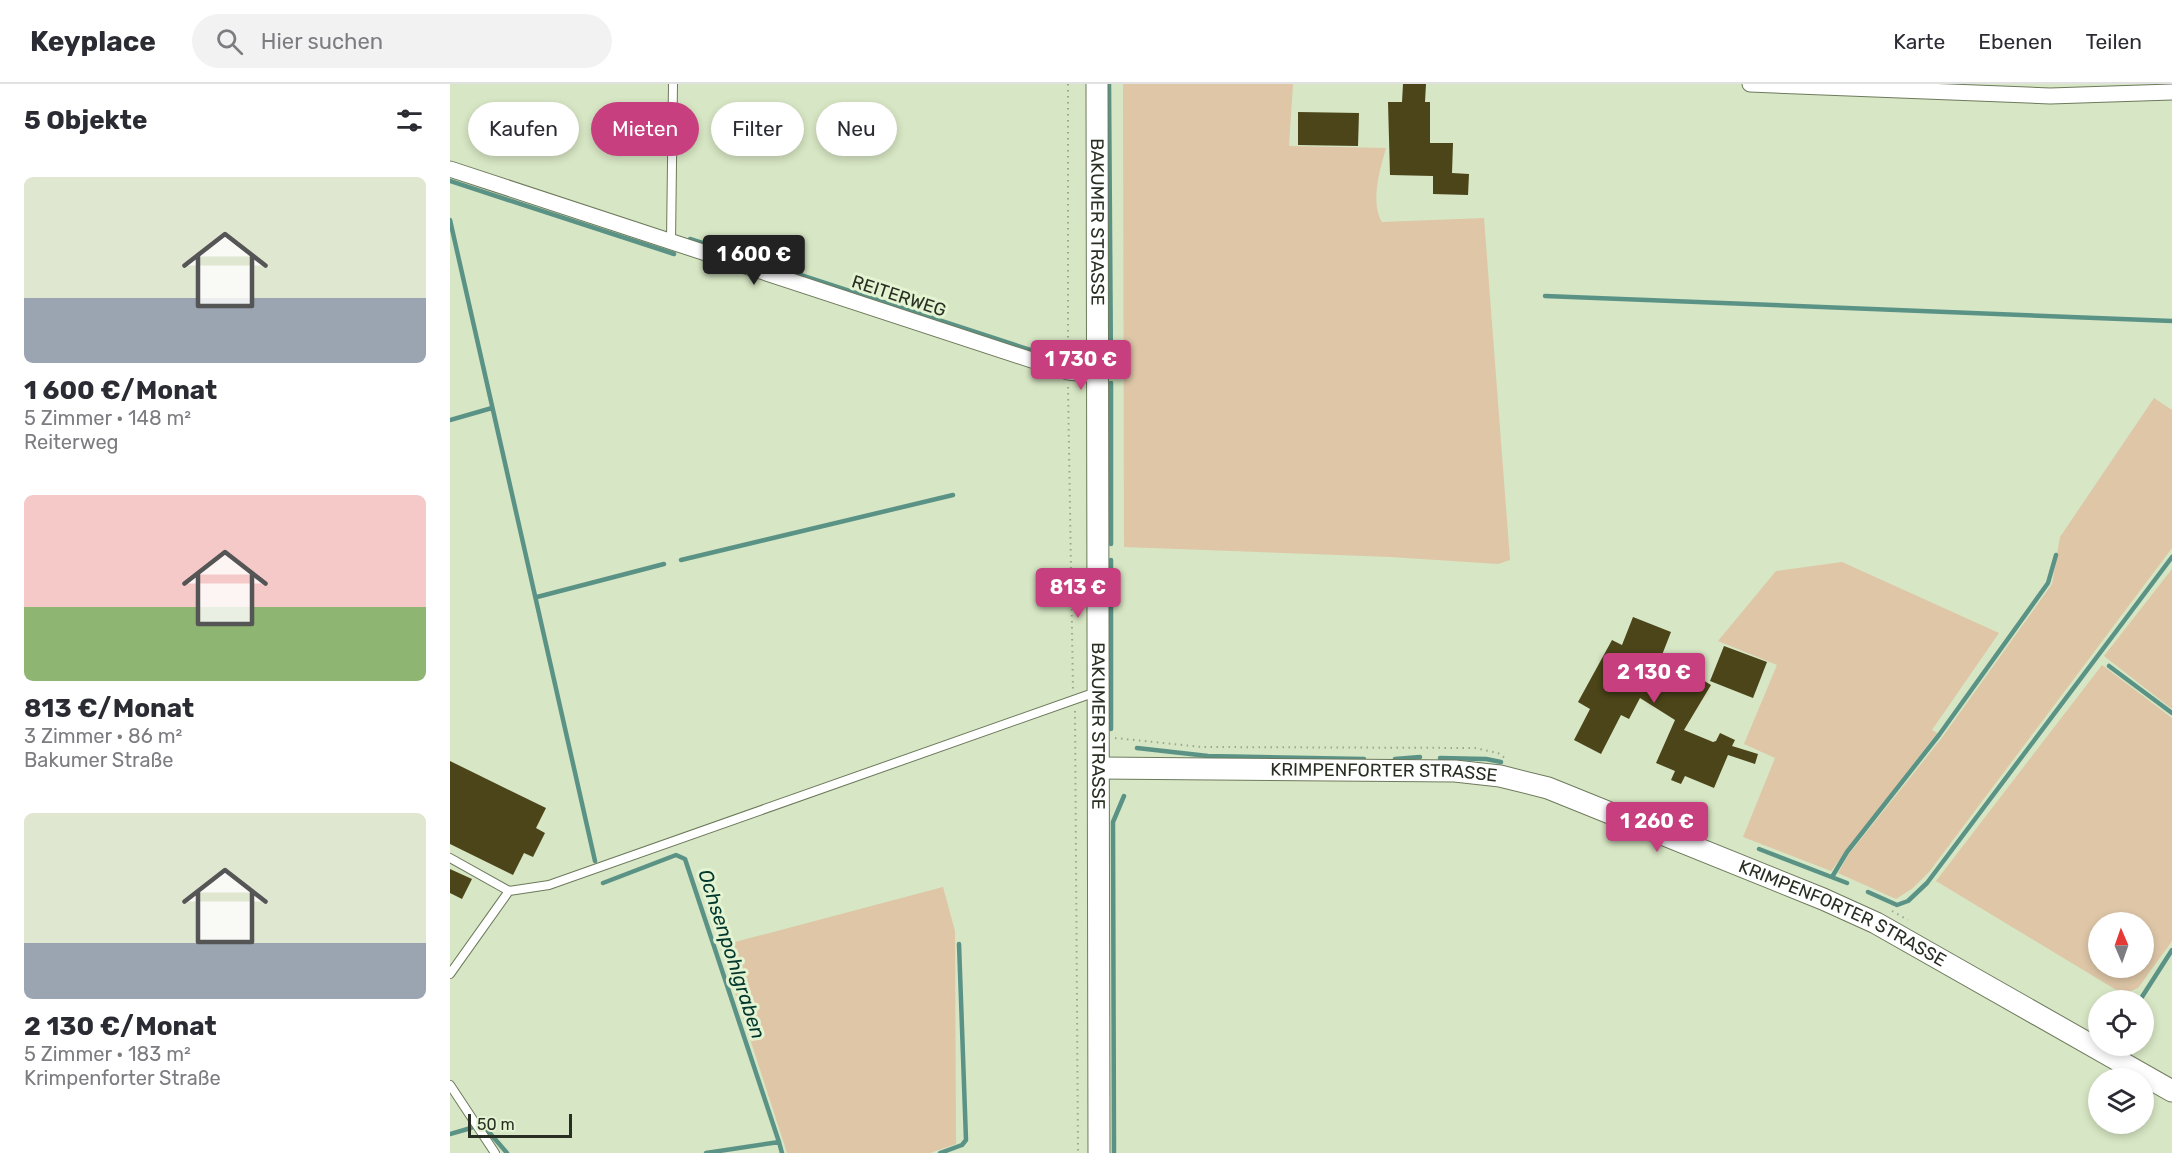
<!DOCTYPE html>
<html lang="de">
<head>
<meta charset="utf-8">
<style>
	body { margin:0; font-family:Rubik,sans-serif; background:#f2f2f3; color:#2b2b33; height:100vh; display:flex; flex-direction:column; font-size:22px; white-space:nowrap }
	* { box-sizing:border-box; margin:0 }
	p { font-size:20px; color:#7c7c81 }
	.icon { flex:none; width:33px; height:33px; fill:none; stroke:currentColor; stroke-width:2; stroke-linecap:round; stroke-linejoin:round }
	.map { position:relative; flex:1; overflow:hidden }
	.sheet { display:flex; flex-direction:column; background:#fff; width:450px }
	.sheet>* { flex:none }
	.hud { position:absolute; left:18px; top:18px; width:570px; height:54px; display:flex; gap:12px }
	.needle { width:39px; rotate:358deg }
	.fabs { position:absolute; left:1638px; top:828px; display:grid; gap:12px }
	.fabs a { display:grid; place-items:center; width:66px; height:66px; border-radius:50%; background:#fff; box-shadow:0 3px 9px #0003; font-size:30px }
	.scale { position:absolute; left:18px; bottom:15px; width:104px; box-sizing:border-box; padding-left:6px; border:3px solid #292e22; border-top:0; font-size:16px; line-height:21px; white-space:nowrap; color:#292e22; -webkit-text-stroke:4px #e4f3d1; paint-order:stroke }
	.price { position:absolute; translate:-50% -51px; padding:0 14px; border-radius:6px; background:#c73f7e; color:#fff; font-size:20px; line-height:39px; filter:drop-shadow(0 2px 3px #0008) }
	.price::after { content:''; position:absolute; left:50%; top:36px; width:18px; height:14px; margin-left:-9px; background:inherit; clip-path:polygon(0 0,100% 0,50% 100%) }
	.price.selected { background:#222; color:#fff }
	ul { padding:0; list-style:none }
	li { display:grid; align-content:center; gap:12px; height:318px; padding:0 24px }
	li span { display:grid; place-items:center; height:186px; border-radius:9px; color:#555 }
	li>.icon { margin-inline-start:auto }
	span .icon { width:108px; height:108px; fill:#fffc; stroke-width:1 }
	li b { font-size:26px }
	h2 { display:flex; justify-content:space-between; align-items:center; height:72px; padding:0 24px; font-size:26px }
	.pill { padding:0 21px; border-radius:27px; background:#fff; box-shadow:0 3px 9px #0003; font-size:21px; line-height:54px }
	.pill.selected { background:#c73f7e; color:#fff }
	header { display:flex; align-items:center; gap:36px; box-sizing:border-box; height:84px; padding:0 30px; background:#fff; border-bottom:2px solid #e1e1e2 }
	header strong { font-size:28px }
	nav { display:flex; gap:33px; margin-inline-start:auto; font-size:21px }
	.search { width:420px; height:54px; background:#f2f2f3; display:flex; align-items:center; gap:15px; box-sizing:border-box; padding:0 21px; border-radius:33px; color:#7c7c81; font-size:22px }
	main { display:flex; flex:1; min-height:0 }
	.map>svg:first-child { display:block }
</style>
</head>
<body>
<header>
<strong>Keyplace</strong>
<div class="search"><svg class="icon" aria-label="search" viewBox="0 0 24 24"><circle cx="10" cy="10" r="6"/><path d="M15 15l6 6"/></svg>Hier suchen</div>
<nav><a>Karte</a><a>Ebenen</a><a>Teilen</a></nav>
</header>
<main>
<section class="sheet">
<h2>5 Objekte<svg class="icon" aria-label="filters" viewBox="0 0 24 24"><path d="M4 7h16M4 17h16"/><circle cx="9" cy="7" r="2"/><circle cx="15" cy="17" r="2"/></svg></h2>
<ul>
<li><span style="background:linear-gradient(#dfe7d0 65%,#9aa5b1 0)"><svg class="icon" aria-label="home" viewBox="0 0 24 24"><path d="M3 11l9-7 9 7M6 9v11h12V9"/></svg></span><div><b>1 600 €/Monat</b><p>5 Zimmer · 148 m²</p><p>Reiterweg</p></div></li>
<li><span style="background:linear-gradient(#f6c9c9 60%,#8fb573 0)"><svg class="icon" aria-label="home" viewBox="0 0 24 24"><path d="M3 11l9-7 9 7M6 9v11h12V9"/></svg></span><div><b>813 €/Monat</b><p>3 Zimmer · 86 m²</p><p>Bakumer Straße</p></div></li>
<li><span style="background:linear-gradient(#dfe7d0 70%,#9aa5b1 0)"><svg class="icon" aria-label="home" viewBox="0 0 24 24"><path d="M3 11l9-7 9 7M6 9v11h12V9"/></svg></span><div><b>2 130 €/Monat</b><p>5 Zimmer · 183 m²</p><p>Krimpenforter Straße</p></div></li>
</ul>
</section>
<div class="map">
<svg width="1722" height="1069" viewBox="0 0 1722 1069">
	<rect width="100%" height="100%" fill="#d7e6c4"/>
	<path fill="#dec6a7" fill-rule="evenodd" d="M673,0H843L839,62L936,64C930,85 920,118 932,138L1034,134L1060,476L1048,480L941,473L674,463Z
		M1704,314L1722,326V464L1479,788L1463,804L1446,815L1388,789L1399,770L1491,655L1602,500L1610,453Z
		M1392,478L1549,549L1482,646L1487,649L1381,787L1293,753L1325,674L1294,660L1327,581L1268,557L1326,487Z
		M1722,485V625L1654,572Z
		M1652,581L1722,634V857L1688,904L1673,910L1486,797ZM1648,838H1694V884H1648Z
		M493,803L505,847L506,1060L480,1069H337L270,862Z"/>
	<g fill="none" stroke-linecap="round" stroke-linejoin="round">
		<path stroke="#5a9386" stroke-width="4.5" d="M659,0L661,286
			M0,97L224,170
			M0,136L145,777
			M240,155L602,273
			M1095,212L1722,237
			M0,336L42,324
			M661,460V299
			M231,476L503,411
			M661,476V645
			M87,513L214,480
			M1659,582L1722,629
			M687,664L758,672L914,675
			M990,674L1036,675L1051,678
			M945,675L970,673
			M1309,765L1397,799
			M1382,793L1397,768L1489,651L1598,499L1606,471
			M153,799L226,771L235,775L329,1058L256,1069
			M1418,808L1447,821L1458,817L1477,799L1722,473
			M1690,916L1722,866
			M32,1040L57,1069
			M0,1050L21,1044
			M329,1058L332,1069
			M490,1069L512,1061L516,1056L509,860
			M664,1069L663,738L674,712"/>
	</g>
	<path fill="#4c4519" d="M953,0H976L975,18H980V59H1003L1002,89L1019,90L1018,111L983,110V92L940,91L938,18H952Z
		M848,28L909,29L908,62L848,61Z
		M1183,533L1221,548L1212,571L1261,601L1234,646L1263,658L1266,657L1270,649L1285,656L1282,662L1308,670L1305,680L1278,671L1264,704L1235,692L1231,700L1221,696L1225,687L1206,679L1225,636L1190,614L1179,635L1171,631L1151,670L1124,656L1140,625L1128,618L1162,556L1172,561Z
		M1274,562L1317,578L1303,614L1260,597Z
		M0,677L96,724L86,744L95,749L83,773L74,769L63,791L0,760Z
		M0,785L22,795L12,815L0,809Z"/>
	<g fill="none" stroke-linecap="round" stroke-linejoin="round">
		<g stroke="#6d7a5c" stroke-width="10">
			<path id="lane" d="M221,157L223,0
				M0,774L59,807L99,801L646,608
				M0,890L59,807
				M0,1001L45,1069"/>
		</g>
		<g stroke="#6d7a5c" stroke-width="17">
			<path id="street" d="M1300,0L1600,12L1722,8
				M0,85L618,288L647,291"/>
		</g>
		<g stroke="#6d7a5c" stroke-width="23">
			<g id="secondary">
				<path id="s1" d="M647,0L649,1069"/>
				<path id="s2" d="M649,684L1005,687L1050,692L1098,704L1373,815L1426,839L1722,1007"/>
			</g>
		</g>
		<path stroke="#9ca88d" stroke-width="2" stroke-dasharray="1.5 4.5" stroke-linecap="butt" d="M618,0V273
			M618,303L623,606
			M625,627L628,1069
			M665,654L752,663L1025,664L1048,669L1055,674
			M1442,827L1458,836"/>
		<use href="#lane" stroke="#fff" stroke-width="8"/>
		<use href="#street" stroke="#fff" stroke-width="15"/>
		<use href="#secondary" stroke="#fff" stroke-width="21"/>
	</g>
	<g text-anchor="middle" stroke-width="6" stroke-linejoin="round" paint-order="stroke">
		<g font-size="18" fill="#292e22" stroke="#e4f3d1">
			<text dy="6" stroke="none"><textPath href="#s1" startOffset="138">BAKUMER STRASSE</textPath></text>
			<text transform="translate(449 212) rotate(18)" y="6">REITERWEG</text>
			<text dy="6" stroke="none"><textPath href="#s1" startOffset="642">BAKUMER STRASSE</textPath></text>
			<text dy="6" stroke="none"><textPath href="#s2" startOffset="285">KRIMPENFORTER STRASSE</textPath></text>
			<text dy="6" stroke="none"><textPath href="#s2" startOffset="771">KRIMPENFORTER STRASSE</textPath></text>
		</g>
		<g font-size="20" font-style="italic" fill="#00372e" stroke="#e4f3d1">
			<text transform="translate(282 870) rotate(72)" y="7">Ochsenpohlgraben</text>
		</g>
	</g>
</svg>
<div class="fabs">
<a><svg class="needle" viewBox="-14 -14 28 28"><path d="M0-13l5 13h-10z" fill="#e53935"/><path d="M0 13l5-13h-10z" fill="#7c7c81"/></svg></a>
<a><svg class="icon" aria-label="locate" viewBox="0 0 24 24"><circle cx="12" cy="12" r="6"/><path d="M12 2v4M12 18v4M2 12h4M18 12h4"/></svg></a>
<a><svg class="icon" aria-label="layers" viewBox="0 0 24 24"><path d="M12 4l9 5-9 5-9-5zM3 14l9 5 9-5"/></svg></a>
</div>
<div class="scale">50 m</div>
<b class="price selected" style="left:304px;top:202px">1 600 €</b>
<b class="price" style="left:631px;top:307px">1 730 €</b>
<b class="price" style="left:628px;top:535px">813 €</b>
<b class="price" style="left:1204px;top:620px">2 130 €</b>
<b class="price" style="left:1207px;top:769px">1 260 €</b>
<div class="hud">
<a class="pill">Kaufen</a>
<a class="pill selected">Mieten</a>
<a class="pill">Filter</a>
<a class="pill">Neu</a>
</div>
</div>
</main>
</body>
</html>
